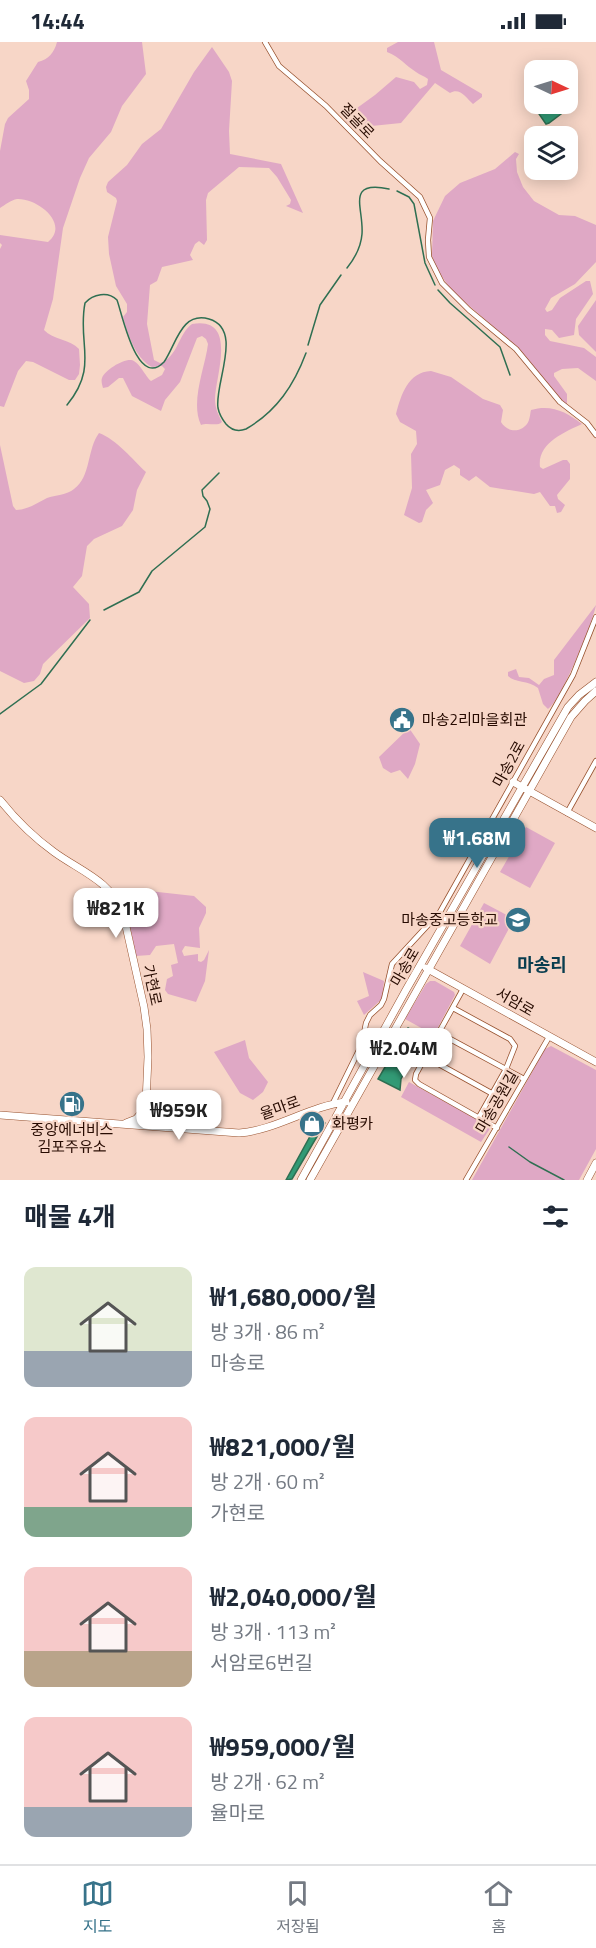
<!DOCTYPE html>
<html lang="ko">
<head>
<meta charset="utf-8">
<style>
	body { margin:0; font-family:"Titillium Web","Noto Sans KR",sans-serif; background:#f6f6f7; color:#1f2937; height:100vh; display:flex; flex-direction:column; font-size:22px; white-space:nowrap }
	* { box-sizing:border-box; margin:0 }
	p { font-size:20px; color:#747a83 }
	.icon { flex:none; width:33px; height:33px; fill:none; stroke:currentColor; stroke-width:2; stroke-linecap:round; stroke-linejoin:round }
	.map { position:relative; height:1138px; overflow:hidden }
	.side { display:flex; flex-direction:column; background:#fff; flex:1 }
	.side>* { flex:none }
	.needle { width:39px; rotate:94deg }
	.tools { position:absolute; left:524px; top:18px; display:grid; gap:12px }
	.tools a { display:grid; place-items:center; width:54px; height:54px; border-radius:12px; background:#fff; box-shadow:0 3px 15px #0003; font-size:30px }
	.price { position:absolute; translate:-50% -51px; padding:0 14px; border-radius:12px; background:#fff; color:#222; font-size:20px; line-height:39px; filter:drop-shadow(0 2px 3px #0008) }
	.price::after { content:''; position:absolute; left:50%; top:36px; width:18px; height:14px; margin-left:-9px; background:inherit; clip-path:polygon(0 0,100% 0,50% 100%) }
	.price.active { background:#37738a; color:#fff }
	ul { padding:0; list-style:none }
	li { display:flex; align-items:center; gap:18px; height:150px; padding:0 24px }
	li span { display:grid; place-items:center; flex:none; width:168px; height:120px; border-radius:12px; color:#555 }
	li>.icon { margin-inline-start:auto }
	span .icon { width:72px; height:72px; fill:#fffc; stroke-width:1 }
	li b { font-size:26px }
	h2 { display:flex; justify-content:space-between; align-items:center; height:72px; padding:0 24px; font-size:26px }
	.status { display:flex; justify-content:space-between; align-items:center; height:42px; padding:0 30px; background:#fff; direction:ltr }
	.status svg { height:16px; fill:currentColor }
	.dock { display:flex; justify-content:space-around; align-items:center; height:84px; border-top:2px solid #e0e1e3; background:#fff; font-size:16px; color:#747a83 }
	.dock a { display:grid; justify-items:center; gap:3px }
	.dock .active { color:#37738a }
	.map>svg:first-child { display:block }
</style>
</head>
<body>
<div class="status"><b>14:44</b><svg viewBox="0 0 49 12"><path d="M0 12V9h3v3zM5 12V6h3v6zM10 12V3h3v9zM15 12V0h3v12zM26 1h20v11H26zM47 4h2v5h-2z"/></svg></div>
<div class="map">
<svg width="596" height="1138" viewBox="0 0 596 1138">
	<rect width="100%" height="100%" fill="#f7d6c7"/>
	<path fill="#dfa8c5" d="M57,0H142L146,32L122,64L111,90L89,116L80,136L63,186L53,257L44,288C53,298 70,297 79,307L80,323L79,332L75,338H69L33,320L26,319L18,329L4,365L0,364V207L2,203L0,201V193L48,200C70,182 38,156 17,157C11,158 5,163 0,166V109L5,82L8,76L29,57V48L26,39L38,20C49,17 54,11 57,0Z
		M398,0H434L441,28L482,52V55L473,62C466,56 460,45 450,51L435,41L401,81L352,86L345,78L346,74L375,53L396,35L414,40L420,47L427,43L428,37C424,34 420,33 416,30C405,23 400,15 387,10V6Z
		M212,5L229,30L232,39L229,89L230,112L281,122L303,171L286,164L290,162L291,158L277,135L269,126L239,125L208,151L206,158L207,198L204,203L199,199L195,202L190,213L193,218L162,225L157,239L150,243L147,282L154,318L160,321C178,315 178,292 192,282C239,274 215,335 215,357C215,366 218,372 222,380C217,385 208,380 201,383C190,360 205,326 208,302L206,297L202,294L197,296L180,340L165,358L161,369L132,354L123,336H119L108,345L103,346C102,342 101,339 102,336C105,328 123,317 131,318C139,319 145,334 151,339L162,333L165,327L162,324L152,325C135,316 128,292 123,275L127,270V262L116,244L109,212L108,195L117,159L116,156L107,150L106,145L108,140L127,123L142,102L161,87L194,30Z
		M515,110L519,112L516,117L517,130L523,145L534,159L559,173L575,174L596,183V220L575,242L551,256L545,267L547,270L552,268L560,256L586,239H590L593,252L576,277L574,293L559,296L552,288L545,287V293L550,299L584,306L596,315V339L578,326L562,327L554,331V334L567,352V363L558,355L519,307L451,248L437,227L432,214L433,179L445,154L460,141L495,127Z
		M596,258V310L579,293L578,284Z
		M431,329L451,335L483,357L500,363L503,368L501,380C506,389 519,392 527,382C530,378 530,372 531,368C551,362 567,370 582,382C565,390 537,401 540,425L543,427L563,418H567L570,422V437L557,453L558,457L565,463L561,470L557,471L555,464H550L540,450L534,452L490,445L476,434L469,439L460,433V427L454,423L445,428L440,443L426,448L433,461L426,468L422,480L419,481L404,473L412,446L411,412L417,402L416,389L400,380L396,372C401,353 408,330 431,329Z
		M99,391C116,397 133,418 146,430L137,448L133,468L122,484L94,497L87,504L82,534L73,545L89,562L90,576L43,622L40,632L34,639L24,641L0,629V403L13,464L16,468C27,468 37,461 47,456C55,453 67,453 74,447C91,435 87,407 99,391Z
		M596,563C593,580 561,659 548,667L543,662L538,646C528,638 515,641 508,634V630L516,627L519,635L529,636L539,643L544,637L554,633V618Z
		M409,686L420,702L415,722L408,737L400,728L391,731L383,726L379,715Z
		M526,785L555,801L530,846L500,830Z
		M122,846L194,854L206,865V871L199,886L200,906L185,904L182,909L184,914L198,912V919L201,920L204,918L209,908L205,939L196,960L168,952L165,948L167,937L173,934L171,923L178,921L174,902L156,904L150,913L136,914L126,864L116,850Z
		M484,861L514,877L490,922L460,904Z
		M363,930L384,939L382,957L364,973L357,959L369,954Z
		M435,939L454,950L455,953L434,993L405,977L426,942L430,939Z
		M245,998L249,1016L268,1040L263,1050L253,1058L240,1051L214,1010Z
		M551,1004L596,1028V1107L579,1138H472L545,1007Z
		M409,1040L491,1085L481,1100L401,1055Z"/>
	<path fill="#329a75" stroke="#2f6f52" stroke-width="1.5" d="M567,51L574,62L549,81L546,82L539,72L551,62H567Z
		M408,986L422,994C424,1001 422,1004 419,1010L416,1009L401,1037L400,1048L378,1037Z
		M319,1078L325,1081L292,1137L286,1138Z"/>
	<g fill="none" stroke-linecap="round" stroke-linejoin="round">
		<path stroke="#2f6f52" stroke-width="1.5" d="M397,149L409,155L414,162L425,221L435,243
			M347,226C355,216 361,205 362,192C364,166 345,138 389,147
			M438,248L450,261L500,305L510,333
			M308,303L320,263L341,233
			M67,363C99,324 77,302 85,261C93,252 108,249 117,258C122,271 137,348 164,320C176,303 181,269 209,277C244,287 214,342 218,366C219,371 222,377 226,382C232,389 238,390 246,387C277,369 294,343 306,311
			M104,568L139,550L152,529L205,485L210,467L207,459L203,454L202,448L219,431
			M0,672L41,642L90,578
			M509,1105L530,1120L564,1138"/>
		<g stroke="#97512e" stroke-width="6">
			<path id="street" d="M265,0L279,24L326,64L380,119L420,155L430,176L428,198L429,215L442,241L469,268L516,307L560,360L587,381L596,393
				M567,771L596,719
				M463,947L416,1032L415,1038L419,1042L497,1086
				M453,966L510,997L515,1004L506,1027L479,1075
				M439,991L524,1037
				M426,1015L493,1052
				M333,1061L362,1002L366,981L370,973L381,963L384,957L392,922L440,870L573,633L596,575
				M466,1138L549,995"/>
		</g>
		<g stroke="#97512e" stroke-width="8">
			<path id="secondary" d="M513,740L596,786
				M0,758C16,778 33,795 54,810C80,829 110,838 123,871L144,965L147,987L148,1015L145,1084
				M426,926L596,1020
				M0,1073L239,1091C277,1088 309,1064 346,1060
				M126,1081L136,1077L145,1067
				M301,1138L406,948L568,665L579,653L596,640
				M310,1138L571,675L585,659L596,649
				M587,1138L596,1121"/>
		</g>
		<use href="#street" stroke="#fff" stroke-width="4.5"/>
		<use href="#secondary" stroke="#fff" stroke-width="7"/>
	</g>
	<defs>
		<g id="civic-disc" transform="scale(1.35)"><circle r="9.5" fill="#37738a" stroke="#f7d6c7"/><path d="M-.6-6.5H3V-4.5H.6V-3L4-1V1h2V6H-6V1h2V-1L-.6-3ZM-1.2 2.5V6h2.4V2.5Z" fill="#fff"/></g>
		<g id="school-disc" transform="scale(1.35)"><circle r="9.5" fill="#37738a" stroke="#f7d6c7"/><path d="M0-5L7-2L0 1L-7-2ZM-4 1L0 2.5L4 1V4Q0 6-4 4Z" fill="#fff"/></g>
		<g id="fuel-disc" transform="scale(1.35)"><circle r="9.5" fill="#37738a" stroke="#f7d6c7"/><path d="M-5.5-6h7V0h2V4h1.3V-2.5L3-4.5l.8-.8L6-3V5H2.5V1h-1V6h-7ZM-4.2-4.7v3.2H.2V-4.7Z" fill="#fff"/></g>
		<g id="shop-disc" transform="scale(1.35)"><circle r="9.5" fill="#37738a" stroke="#f7d6c7"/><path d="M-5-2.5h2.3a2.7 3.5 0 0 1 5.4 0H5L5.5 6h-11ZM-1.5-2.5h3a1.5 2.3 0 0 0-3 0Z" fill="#fff"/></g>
	</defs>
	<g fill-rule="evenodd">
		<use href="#civic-disc" x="402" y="678"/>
		<use href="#school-disc" x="518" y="878"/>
		<use href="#fuel-disc" x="72" y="1062"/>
		<use href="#shop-disc" x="312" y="1082"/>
	</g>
	<g text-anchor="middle" stroke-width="4.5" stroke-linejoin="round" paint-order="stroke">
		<g font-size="15" fill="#270b01" stroke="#f7d6c7">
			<text transform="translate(357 79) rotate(46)" y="5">절골로</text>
			<text transform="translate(509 722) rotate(-61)" y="5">마송2로</text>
			<text transform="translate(405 925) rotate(-60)" y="5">마송로</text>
			<text transform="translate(152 943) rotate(78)" y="5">가현로</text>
			<text transform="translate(515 960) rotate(30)" y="5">서암로</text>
			<text transform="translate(497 1060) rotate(-60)" y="5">마송공원길</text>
			<text transform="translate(280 1066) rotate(-20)" y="5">율마로</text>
		</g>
		<g font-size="15" fill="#270b01" stroke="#f7d6c7" text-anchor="start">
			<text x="422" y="683">마송2리마을회관</text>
			<text x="498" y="883" text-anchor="end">마송중고등학교</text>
			<text x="332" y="1087">화평카</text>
			<text x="72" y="1093" text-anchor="middle">중앙에너비스<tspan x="72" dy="17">김포주유소</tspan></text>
		</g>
		<g font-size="18" font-weight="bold" fill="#083d4f" stroke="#f7d6c7">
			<text x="542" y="929">마송리</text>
		</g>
	</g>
</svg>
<div class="tools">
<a><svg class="needle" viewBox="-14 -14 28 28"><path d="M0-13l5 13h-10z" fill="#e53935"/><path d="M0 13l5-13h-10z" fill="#747a83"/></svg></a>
<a><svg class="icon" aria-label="layers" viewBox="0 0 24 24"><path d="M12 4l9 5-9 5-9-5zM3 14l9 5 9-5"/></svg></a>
</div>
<b class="price active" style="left:477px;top:827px">₩1.68M</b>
<b class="price" style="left:116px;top:897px">₩821K</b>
<b class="price" style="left:404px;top:1037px">₩2.04M</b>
<b class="price" style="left:179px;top:1099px">₩959K</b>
</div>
<section class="side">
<h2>매물 4개<svg class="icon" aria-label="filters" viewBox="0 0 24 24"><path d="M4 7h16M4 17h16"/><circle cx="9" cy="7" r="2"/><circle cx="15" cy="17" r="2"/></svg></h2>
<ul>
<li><span style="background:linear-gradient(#dfe7d0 70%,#9aa5b1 0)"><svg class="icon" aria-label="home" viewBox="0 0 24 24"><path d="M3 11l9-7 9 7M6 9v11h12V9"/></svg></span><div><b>₩1,680,000/월</b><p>방 3개 · 86 m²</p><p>마송로</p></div></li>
<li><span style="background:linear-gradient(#f6c9c9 75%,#7fa58c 0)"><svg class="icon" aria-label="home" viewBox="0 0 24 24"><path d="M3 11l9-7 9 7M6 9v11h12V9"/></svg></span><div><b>₩821,000/월</b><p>방 2개 · 60 m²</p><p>가현로</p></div></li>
<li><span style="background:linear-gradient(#f6c9c9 70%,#b9a48a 0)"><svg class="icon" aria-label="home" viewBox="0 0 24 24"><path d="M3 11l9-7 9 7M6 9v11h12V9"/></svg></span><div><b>₩2,040,000/월</b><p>방 3개 · 113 m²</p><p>서암로6번길</p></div></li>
<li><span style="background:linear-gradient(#f6c9c9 75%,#9aa5b1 0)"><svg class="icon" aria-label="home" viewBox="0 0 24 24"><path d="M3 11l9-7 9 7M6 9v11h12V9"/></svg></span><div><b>₩959,000/월</b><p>방 2개 · 62 m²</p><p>율마로</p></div></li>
</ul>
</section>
<nav class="dock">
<a class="active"><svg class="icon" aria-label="map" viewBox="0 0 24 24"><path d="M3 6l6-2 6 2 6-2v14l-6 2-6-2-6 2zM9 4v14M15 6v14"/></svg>지도</a>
<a><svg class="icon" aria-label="saved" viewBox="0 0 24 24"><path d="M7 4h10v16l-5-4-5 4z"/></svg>저장됨</a>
<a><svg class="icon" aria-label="home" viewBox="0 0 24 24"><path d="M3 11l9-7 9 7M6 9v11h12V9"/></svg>홈</a>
</nav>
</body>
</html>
